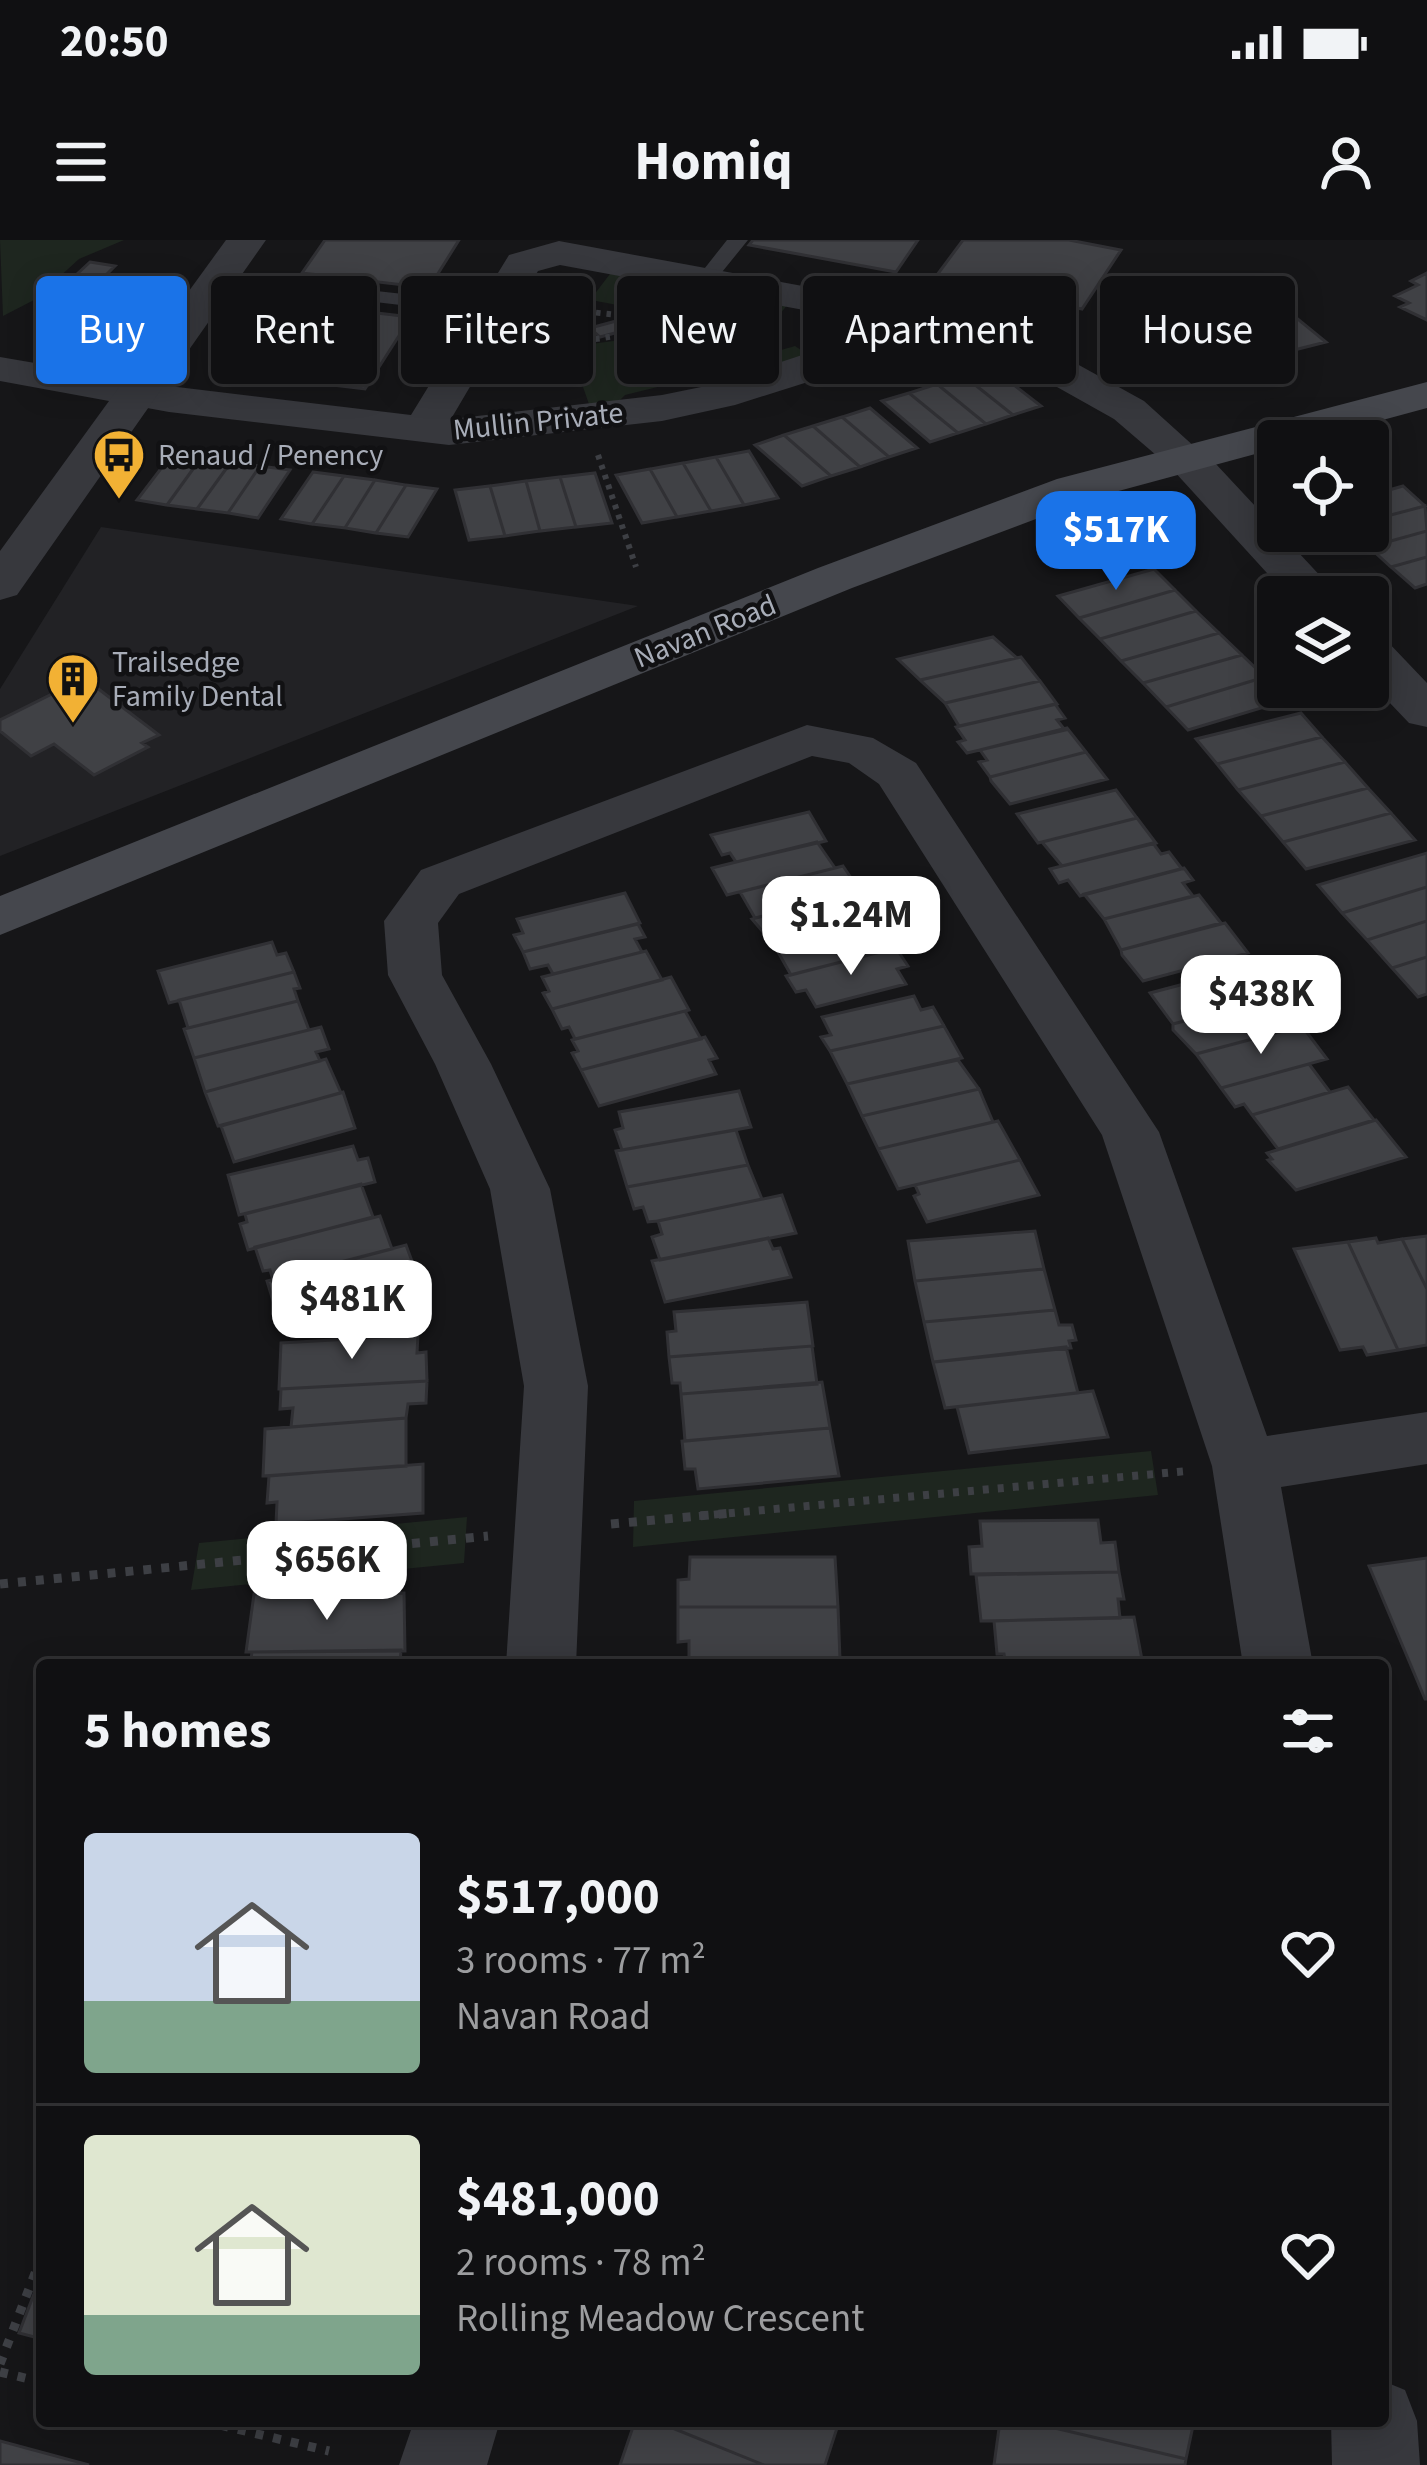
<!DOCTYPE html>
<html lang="en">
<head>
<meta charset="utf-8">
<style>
	body { margin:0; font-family:"Source Sans 3",sans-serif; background:#19191b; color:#f1f3f6; height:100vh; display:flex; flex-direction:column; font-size:45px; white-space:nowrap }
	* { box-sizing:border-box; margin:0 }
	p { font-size:39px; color:#9c9d9f }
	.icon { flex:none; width:66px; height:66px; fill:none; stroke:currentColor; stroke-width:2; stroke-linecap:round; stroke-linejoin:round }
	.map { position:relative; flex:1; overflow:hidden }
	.details { position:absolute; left:36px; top:1419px; width:1353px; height:768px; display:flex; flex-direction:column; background:#101012; border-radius:12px; box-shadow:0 6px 30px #0003,0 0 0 3px #303032 }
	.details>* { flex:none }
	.top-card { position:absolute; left:36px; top:36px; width:1356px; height:108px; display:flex; gap:24px }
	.buttons { position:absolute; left:1257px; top:180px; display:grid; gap:24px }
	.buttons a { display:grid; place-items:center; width:132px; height:132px; border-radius:12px; background:#101012; box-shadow:0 6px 30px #0003,0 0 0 3px #303032; font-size:60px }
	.price { position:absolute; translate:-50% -102px; padding:0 27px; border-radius:24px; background:#fff; color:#222; font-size:39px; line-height:78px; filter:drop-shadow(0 3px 6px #0008) }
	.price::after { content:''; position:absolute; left:50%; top:72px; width:36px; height:27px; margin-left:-18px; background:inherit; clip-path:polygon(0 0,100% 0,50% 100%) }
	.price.on { background:#1a73e8; color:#fff }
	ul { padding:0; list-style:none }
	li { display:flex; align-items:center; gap:36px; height:300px; padding:0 48px }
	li+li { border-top:3px solid #303032 }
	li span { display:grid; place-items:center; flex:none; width:336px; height:240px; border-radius:12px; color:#555 }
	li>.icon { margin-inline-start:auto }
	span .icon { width:144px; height:144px; fill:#fffc; stroke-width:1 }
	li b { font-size:51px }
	h2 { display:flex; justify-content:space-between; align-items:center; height:144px; padding:0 48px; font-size:51px }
	.chip { padding:0 42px; border-radius:12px; background:#101012; box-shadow:0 6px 30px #0003,0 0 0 3px #303032; font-size:42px; line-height:108px }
	.chip.on { background:#1a73e8; color:#fff }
	.status { display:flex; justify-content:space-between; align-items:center; height:84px; padding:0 60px; background:#101012; direction:ltr }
	.status svg { height:33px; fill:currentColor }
	header { display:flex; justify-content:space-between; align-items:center; height:156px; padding:0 48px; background:#101012; font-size:54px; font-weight:700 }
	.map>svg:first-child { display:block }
</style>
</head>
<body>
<div class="status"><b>20:50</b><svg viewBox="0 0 49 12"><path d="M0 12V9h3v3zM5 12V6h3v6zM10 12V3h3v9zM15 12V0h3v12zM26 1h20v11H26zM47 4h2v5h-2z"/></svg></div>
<header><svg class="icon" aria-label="menu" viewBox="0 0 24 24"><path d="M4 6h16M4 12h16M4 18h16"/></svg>Homiq<svg class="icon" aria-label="person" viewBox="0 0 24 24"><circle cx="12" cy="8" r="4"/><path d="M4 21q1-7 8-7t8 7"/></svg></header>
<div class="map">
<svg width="1427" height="2225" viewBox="0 0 1427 2225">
	<rect width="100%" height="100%" fill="#161618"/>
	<path fill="#222225" d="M101,287L638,366L0,616V449Z"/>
	<path fill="#1e261f" d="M0,0H124L79,19L34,60L3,76Z
		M613,30L625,40L762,66L788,64L761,98L741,93L733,103L663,79L665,74L596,61L587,64Z
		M660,82L757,117L795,106L810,116L789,123L767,120L625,155L615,165L590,167L569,107L628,99Z
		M1151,1211L1158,1255L633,1307L634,1261Z
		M467,1277L464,1323L191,1350L199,1303Z"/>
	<path fill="#404145" stroke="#303034" stroke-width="3" d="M325,0H459L429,48L302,33Z
		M753,0H918L896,32L749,5Z
		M963,0H1069L1121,10L1082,69L934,39Z
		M90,22L115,26L103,38L121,42L82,79L36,72Z
		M1427,33V80L1400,67L1409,63L1395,56L1418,45L1411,41Z
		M1250,40L1326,102L1219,129L1145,65Z
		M283,62L411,77L365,149L233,133Z
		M620,80L630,89L600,97L590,88Z
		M992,128L1041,166L1013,175L964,136Z
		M964,136L1013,175L986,184L937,144Z
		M937,144L986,184L958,193L909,153Z
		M909,153L958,193L930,202L882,161Z
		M870,168L917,208L889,217L842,177Z
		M842,177L889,217L860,227L813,186Z
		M813,186L860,227L831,236L784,195Z
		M784,195L831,236L802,246L755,205Z
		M749,211L778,258L744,265L716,217Z
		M172,214L201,218L167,265L137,260Z
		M716,217L744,265L711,271L683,223Z
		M201,218L231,222L197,269L167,265Z
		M231,222L260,226L228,273L197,269Z
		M683,223L711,271L677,277L650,229Z
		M260,226L290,230L258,278L228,273Z
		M650,229L677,277L642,283L616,235Z
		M313,232L344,236L312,284L281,279Z
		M595,233L612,283L576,287L560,237Z
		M344,236L375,240L345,288L312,284Z
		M560,237L576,287L540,291L526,241Z
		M375,240L406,245L376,293L345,288Z
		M526,241L540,291L505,296L490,246Z
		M406,245L437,249L408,297L376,293Z
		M490,246L505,296L469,300L455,250Z
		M1403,246L1425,266L1368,281V256Z
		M1425,266L1427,291L1369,307L1351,291H1368V281Z
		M1427,291V317L1391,327L1369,307Z
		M1427,317V344L1415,348L1391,327Z
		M1154,329L1175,350L1079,378L1058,356Z
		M1175,350L1196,371L1100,399L1079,378Z
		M1196,371L1219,393L1121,421L1100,399Z
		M1219,393L1242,415L1143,443L1121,421Z
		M993,397L1017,418L920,440L898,419Z
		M1242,415L1265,437L1166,467L1143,443Z
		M1021,417L1040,441L945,463L920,440Z
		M1265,437L1288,460L1188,490L1166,467Z
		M84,438L159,495L142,503L148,507L94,535L54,504L31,516L0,491V480Z
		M1040,441L1057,464L959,486L945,463Z
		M1055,464L1065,478L1057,480L1065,490L967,513L958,502L965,500L956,487Z
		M1301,473L1322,497L1217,524L1196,499Z
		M1067,488L1086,512L990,537L979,522L987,520L980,510Z
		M1322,497L1345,522L1238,550L1217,524Z
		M1086,512L1107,539L1010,564L991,541L990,537Z
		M1345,522L1368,548L1261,576L1238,550Z
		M1368,548L1391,573L1283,602L1261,576Z
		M1116,550L1137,578L1038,603L1017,574Z
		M809,572L826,601L736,622L730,613L722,615L711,595Z
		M1391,573L1415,600L1306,629L1283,602Z
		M1137,578L1156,603L1062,626L1042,602Z
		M817,602L835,628L727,655L712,628Z
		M1153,603L1161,614L1169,612L1182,629L1080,656L1068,640L1059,643L1050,629Z
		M1427,613V647L1342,673L1318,645Z
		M843,626L860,651L755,678L740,652Z
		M1184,628L1193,640L1183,643L1193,656L1104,679L1084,654Z
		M1427,647V681L1367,700L1342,673Z
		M860,651L872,669L860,673L865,682L774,705L752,679Z
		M625,653L640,683L523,712L514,695L523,693L517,679Z
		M1199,655L1221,683L1121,710L1104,679Z
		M873,680L896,708L791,735L774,705Z
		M1427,681V717L1392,728L1367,700Z
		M1225,683L1248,713L1143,741L1122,715L1121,710Z
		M638,684L645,697L635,699L642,712L553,734L548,725L530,729L523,712Z
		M272,702L277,715L286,713L294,732L169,763L158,731Z
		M896,708L908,726L897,729L906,744L816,767L806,750L796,752L786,736Z
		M646,711L662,740L552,769L543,753L549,751L542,737Z
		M1427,717V754L1418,757L1392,728Z
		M1256,725L1279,756L1173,784L1150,753Z
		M294,732L300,748L294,749L298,761L188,788L179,760Z
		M671,737L689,770L575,799L569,787L562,789L552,769Z
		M914,756L921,770L933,767L944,786L830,811L821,797L831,795L822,777Z
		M1279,756L1302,786L1196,814L1173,790V784Z
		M298,761L309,790L194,818L184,789Z
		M685,771L701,799L581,830L572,813L578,811L572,800Z
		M944,786L962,818L847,844L830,811Z
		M1302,786L1327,819L1221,848L1196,814Z
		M321,787L329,809L316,812L320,821L205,852L194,818Z
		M705,797L717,818L709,820L716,834L599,866L581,830Z
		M326,819L341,853L218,886L205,852Z
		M958,820L979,849L862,876L847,844Z
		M1309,824L1330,852L1252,875L1244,864L1235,867L1221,848Z
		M1348,847L1374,880L1278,909L1252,875Z
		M979,849L993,882L878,909L862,876Z
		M739,851L751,887L622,910L615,890L623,888L619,872Z
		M343,852L355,888L234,922L221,886Z
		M1376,880L1406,917L1296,950L1268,920L1272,919L1267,913Z
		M998,881L1020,920L898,949L878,909Z
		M736,890L748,925L627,947L616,911Z
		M353,906L358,920L368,918L375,942L239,975L228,935Z
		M1020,920L1039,955L927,982L914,956L919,954L915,945Z
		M748,925L762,959L658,981L648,982L643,967L634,969L627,947Z
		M361,944L373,977L248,1010L240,984L247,982L245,974Z
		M782,955L796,993L660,1020L652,997L662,994L658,981Z
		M380,976L392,1009L273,1040L270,1030L263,1031L255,1007Z
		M1035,991L1044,1029L915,1041L908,1001Z
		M1427,996V1049L1402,999Z
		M768,998L773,1009L780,1008L791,1037L665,1062L652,1021Z
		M1376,998L1378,1003L1402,999L1427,1049V1105L1398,1110L1348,1002Z
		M1348,1002L1398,1110L1367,1115L1363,1107L1340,1110L1294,1009Z
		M406,1005L416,1032L406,1035L411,1049L280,1084L267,1041Z
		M1044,1029L1055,1070L924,1082L915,1041Z
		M807,1062L813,1106L669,1117L667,1092L676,1091L674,1072Z
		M1055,1070L1059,1085H1072L1076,1100L1069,1101L1071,1108L933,1122L924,1082Z
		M418,1095L417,1113L426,1112L427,1141L279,1149L281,1103Z
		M812,1106L817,1144L681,1154L680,1143H672L669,1117Z
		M1066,1107L1078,1153L945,1168L933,1122Z
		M427,1141L426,1163L408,1164L406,1178L291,1187L293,1168L280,1169L281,1149Z
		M822,1142L830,1188L685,1201L681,1154Z
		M1093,1151L1108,1197L969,1213L957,1167Z
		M406,1178V1226L263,1236L265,1189Z
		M830,1188L839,1236L698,1249L695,1229H685L682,1201Z
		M423,1224V1273L276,1284L277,1262L267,1263L269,1236Z
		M1098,1280L1101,1303L1115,1302L1119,1332L971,1334L969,1307L982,1306L980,1281Z
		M690,1317H835L838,1367H678V1340L689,1339Z
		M1427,1318V1459H1425L1369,1326Z
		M1119,1332L1124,1359H1118L1120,1378L981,1381L976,1335Z
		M404,1353L405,1411L246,1412L254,1354Z
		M678,1367H838L840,1419L689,1420V1401L678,1402Z
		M1134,1377L1143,1425H1006L1004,1414H997L994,1381Z
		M401,1410L400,1424L412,1425H250L252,1412Z
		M679,1419H827V1425H679Z
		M42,2033V2099L19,2093Z
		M635,2181H655L764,2225H620Z
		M655,2181H836L839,2182L825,2225H764Z
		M1000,2181H1025L1186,2219L1185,2225H994Z
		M1025,2181H1194L1186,2219Z
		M0,2201L89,2225H0Z"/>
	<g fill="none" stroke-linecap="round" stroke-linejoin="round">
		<path stroke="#3d3f44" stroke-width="6" stroke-dasharray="4.5 6" stroke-linecap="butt" d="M564,104L628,94L653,81
			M515,126L572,131
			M575,138L563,104L590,72L656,79L732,105
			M598,215L636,327"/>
		<path stroke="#3d3f44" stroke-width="8" stroke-dasharray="6 9" stroke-linecap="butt" d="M699,1276L1187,1231"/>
		<path stroke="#3d3f44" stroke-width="9" stroke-dasharray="8 10" stroke-linecap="butt" d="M611,1284L732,1273
			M0,1344L488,1296
			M0,2124L42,2015
			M0,2132L42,2142
			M203,2181L329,2211"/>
		<path fill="#37383d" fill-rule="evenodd" d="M727,0H748L714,42H700L697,38Z
			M331,46L494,64L505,70L494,76L324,56V48Z"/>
		<path fill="#37383d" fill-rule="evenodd" d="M559,1L1003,83L1144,161L1207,218L1200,227L1185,231L1170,227L1114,179L977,102L933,94L909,110L735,165L662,181L449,205L169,172L0,141V117L169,146L411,175L509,15ZM560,25L890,86L711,145L662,155L451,179L538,31Z
			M807,485L873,498L916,523L1159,892L1267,1196L1427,1172V1224L1281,1247L1313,1425H1243L1212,1226L1102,895L879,544L849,523L812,516L459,654L438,683L442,735L491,824L550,949L588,1146L576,1425H506L524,1146L490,949L435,824L388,735L384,681L421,630Z
			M1383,2141L1405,2150L1417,2181L1420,2225H1332L1331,2181H1383Z
			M414,2181H500L487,2225H399Z"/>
		<path fill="#37383d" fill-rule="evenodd" d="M226,0H266L17,355L0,360V311Z
			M1185,204L1201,208L1340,357H1289L1162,218L1169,208Z
			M1368,396L1386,400L1427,443V487L1409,483L1368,440Z"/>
		<path fill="#45474d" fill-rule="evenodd" d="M1427,142V168L1305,201H1278V208L1089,259L852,348L0,695V656L818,328L1057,239Z"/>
	</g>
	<defs>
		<g id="bus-pin" transform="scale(2.7)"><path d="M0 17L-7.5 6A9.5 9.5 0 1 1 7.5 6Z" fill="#f2b134" stroke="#111113"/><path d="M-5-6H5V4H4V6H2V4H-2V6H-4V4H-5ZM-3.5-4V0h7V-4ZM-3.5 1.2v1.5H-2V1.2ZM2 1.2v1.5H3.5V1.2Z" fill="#111"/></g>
		<g id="building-pin" transform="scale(2.7)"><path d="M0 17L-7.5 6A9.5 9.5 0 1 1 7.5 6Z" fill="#f2b134" stroke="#111113"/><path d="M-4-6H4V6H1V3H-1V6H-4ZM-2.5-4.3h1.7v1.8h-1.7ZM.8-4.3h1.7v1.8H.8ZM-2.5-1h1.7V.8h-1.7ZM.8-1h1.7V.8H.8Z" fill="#111"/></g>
	</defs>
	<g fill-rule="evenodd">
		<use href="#bus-pin" x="119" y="215"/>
		<use href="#building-pin" x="73" y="439"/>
	</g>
	<g text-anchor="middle" stroke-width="9" stroke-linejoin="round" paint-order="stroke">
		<g font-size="30" fill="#a8adb8" stroke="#111113">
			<text transform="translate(538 181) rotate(-6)" y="10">Mullin Private</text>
			<text transform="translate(705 391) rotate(-22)" y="10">Navan Road</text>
		</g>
		<g font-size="30" fill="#a8adb8" stroke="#111113" text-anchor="start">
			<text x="158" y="225">Renaud / Penency</text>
			<text x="112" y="432">Trailsedge<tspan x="112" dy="34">Family Dental</tspan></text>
		</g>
	</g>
</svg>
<div class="buttons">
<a><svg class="icon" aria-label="locate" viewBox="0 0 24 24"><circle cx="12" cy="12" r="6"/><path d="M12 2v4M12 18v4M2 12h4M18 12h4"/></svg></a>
<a><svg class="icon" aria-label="layers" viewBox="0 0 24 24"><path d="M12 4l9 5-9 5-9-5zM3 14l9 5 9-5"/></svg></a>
</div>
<b class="price on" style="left:1116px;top:353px">$517K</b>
<b class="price" style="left:851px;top:738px">$1.24M</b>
<b class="price" style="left:1261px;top:817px">$438K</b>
<b class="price" style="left:352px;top:1122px">$481K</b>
<b class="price" style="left:327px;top:1383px">$656K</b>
<div class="top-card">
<a class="chip on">Buy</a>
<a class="chip">Rent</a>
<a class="chip">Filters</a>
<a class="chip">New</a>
<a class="chip">Apartment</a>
<a class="chip">House</a>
</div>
<section class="details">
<h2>5 homes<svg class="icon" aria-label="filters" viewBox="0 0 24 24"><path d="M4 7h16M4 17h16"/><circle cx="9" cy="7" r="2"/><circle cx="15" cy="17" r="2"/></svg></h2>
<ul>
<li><span style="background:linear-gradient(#c9d6e8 70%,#7fa58c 0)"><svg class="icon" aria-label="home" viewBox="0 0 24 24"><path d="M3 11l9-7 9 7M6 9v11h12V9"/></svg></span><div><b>$517,000</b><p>3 rooms · 77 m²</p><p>Navan Road</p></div><svg class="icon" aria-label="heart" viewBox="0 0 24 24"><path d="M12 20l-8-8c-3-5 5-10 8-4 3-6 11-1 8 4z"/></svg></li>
<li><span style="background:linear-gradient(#dfe7d0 75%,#7fa58c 0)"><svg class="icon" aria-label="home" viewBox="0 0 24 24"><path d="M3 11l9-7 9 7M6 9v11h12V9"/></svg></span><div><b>$481,000</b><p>2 rooms · 78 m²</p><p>Rolling Meadow Crescent</p></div><svg class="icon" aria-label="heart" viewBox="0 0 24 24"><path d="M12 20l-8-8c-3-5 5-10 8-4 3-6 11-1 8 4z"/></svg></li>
</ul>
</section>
</div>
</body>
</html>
